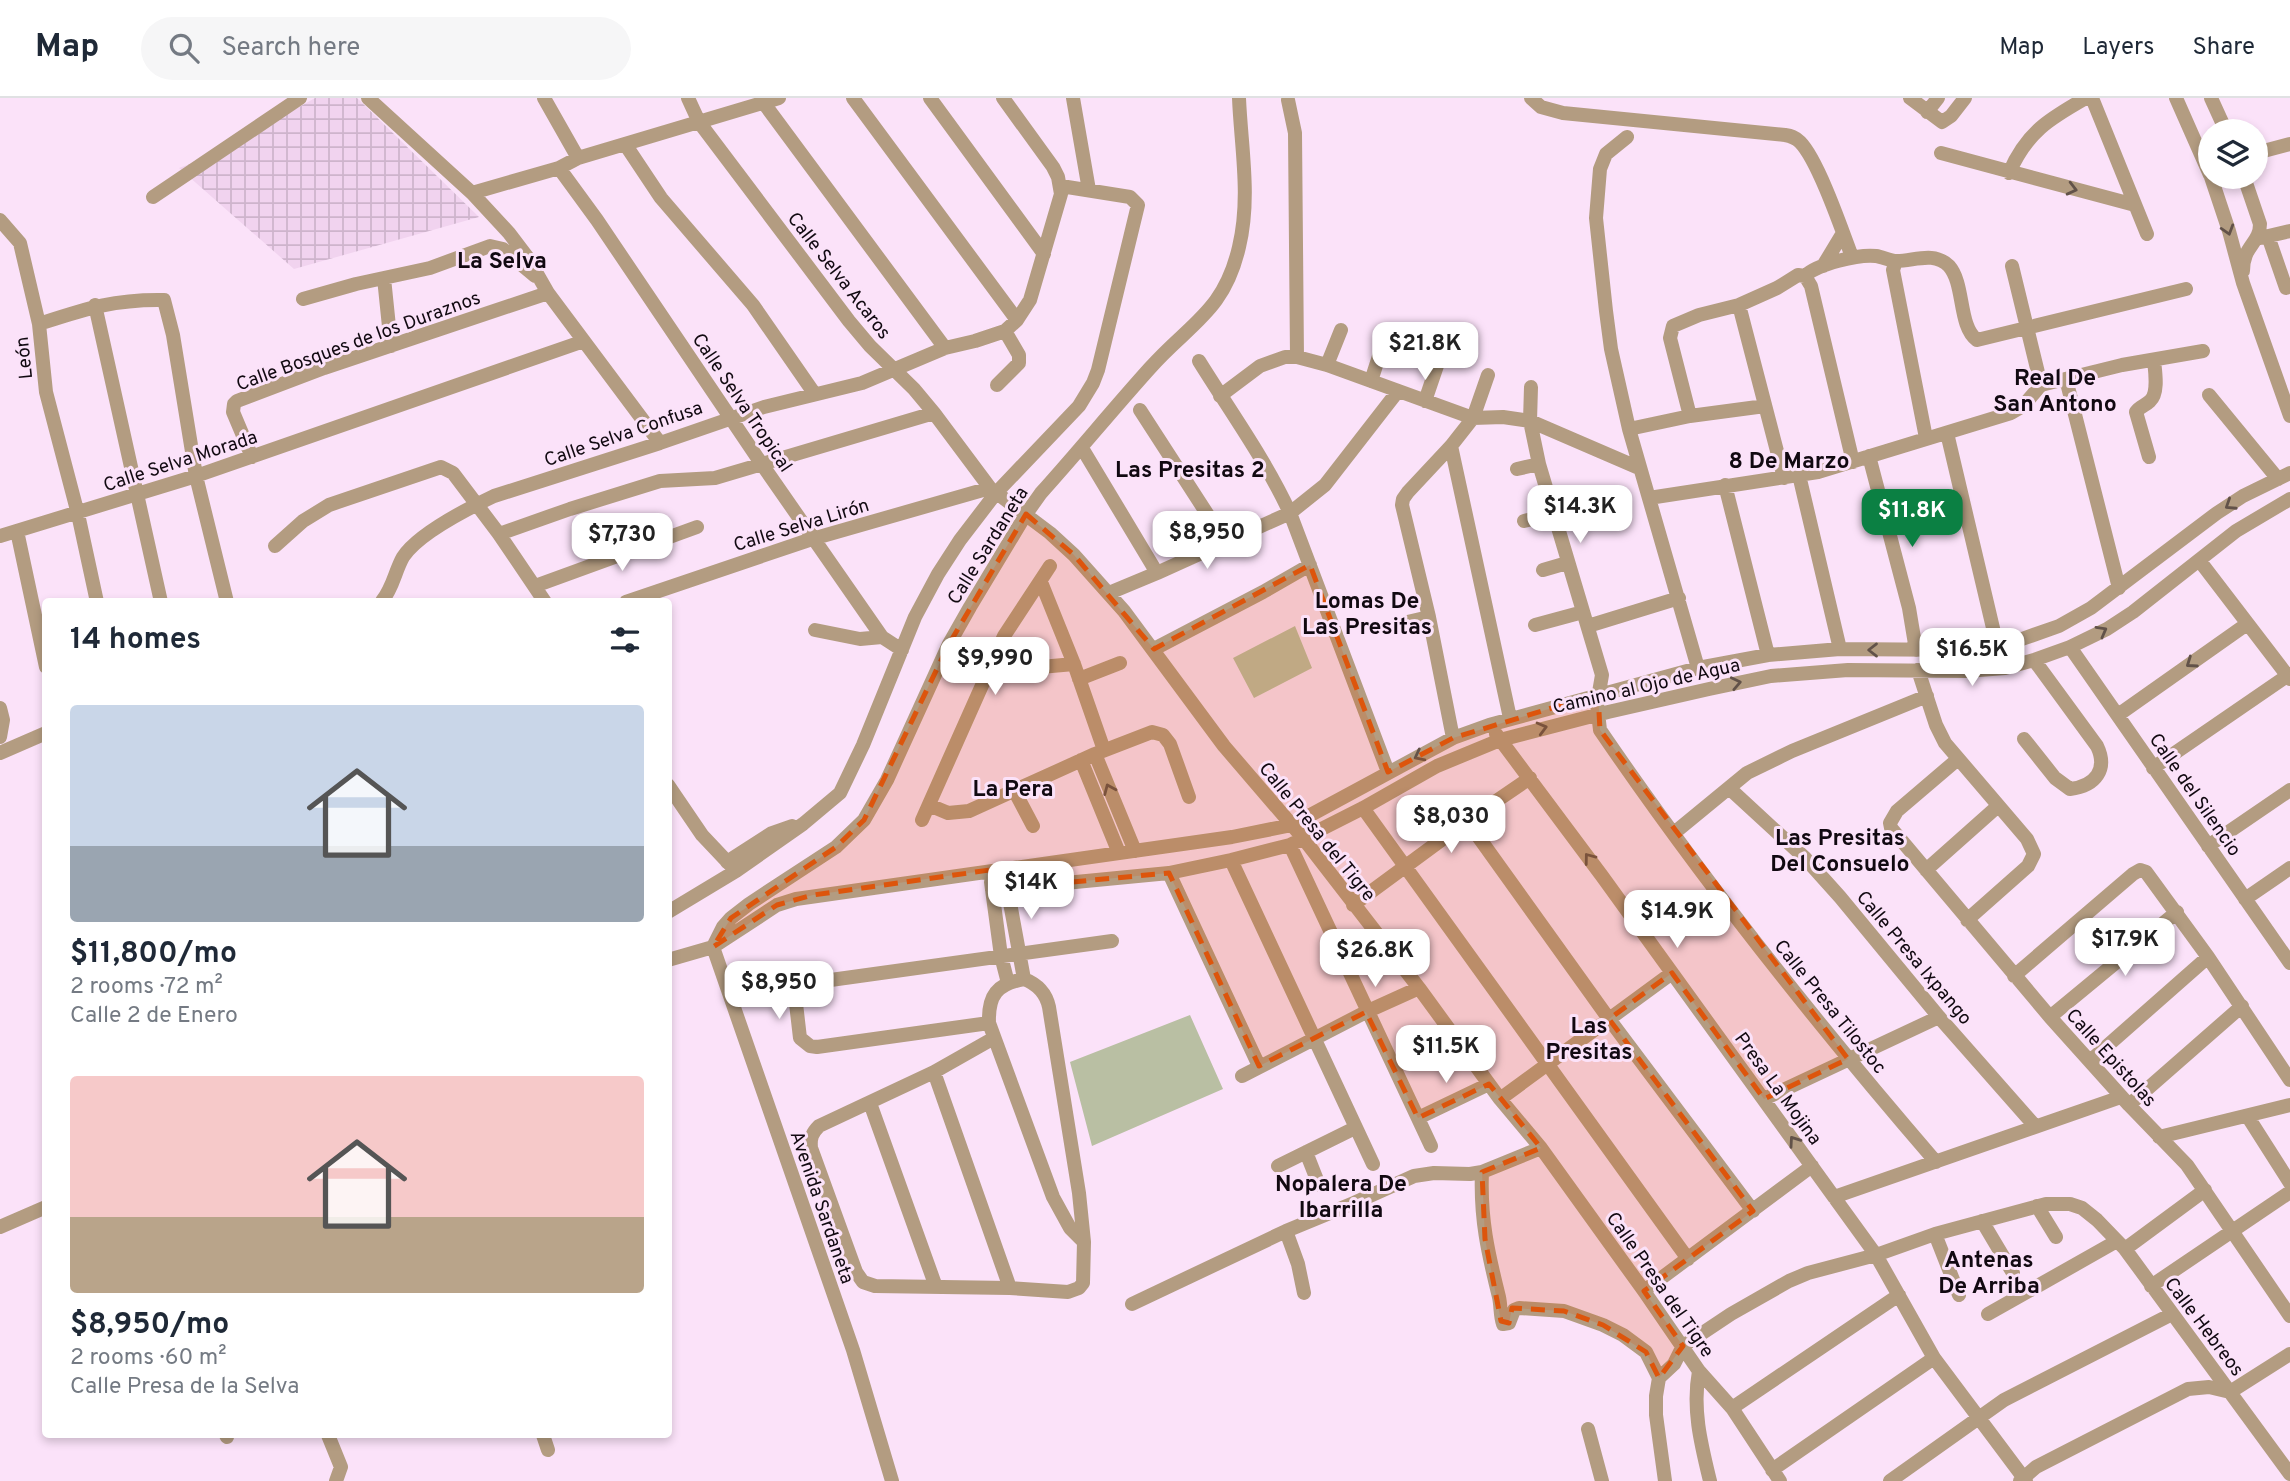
<!DOCTYPE html>
<html lang="en">
<head>
<meta charset="utf-8">
<style>
	body { margin:0; font-family:Overpass,sans-serif; background:#f6f6f7; color:#1f2937; height:100vh; display:flex; flex-direction:column; font-size:26px; white-space:nowrap }
	* { box-sizing:border-box; margin:0 }
	p { font-size:23px; color:#747a83 }
	.icon { flex:none; width:38px; height:38px; fill:none; stroke:currentColor; stroke-width:2; stroke-linecap:round; stroke-linejoin:round }
	.map { position:relative; flex:1; overflow:hidden }
	.details { position:absolute; left:42px; top:500px; width:630px; height:840px; display:flex; flex-direction:column; background:#fff; border-radius:7px; box-shadow:0 4px 10px #0003 }
	.details>* { flex:none }
	.tools { position:absolute; left:2198px; top:21px; display:grid; gap:14px }
	.tools a { display:grid; place-items:center; width:70px; height:70px; border-radius:50%; background:#fff; box-shadow:0 4px 10px #0003; font-size:35px }
	.price { position:absolute; translate:-50% -60px; padding:0 16px; border-radius:14px; background:#fff; color:#222; font-size:23px; line-height:46px; filter:drop-shadow(0 2px 4px #0008) }
	.price::after { content:''; position:absolute; left:50%; top:42px; width:21px; height:16px; margin-left:-10px; background:inherit; clip-path:polygon(0 0,100% 0,50% 100%) }
	.price.on { background:#0b8043; color:#fff }
	ul { padding:0; list-style:none }
	li { display:grid; align-content:center; gap:14px; height:371px; padding:0 28px }
	li span { display:grid; place-items:center; height:217px; border-radius:7px; color:#555 }
	li>.icon { margin-inline-start:auto }
	span .icon { width:126px; height:126px; fill:#fffc; stroke-width:1 }
	li b { font-size:30px }
	h2 { display:flex; justify-content:space-between; align-items:center; height:84px; padding:0 28px; font-size:30px }
	header { display:flex; align-items:center; gap:42px; box-sizing:border-box; height:98px; padding:0 35px; background:#fff; border-bottom:2px solid #e0e1e3 }
	header strong { font-size:33px }
	nav { display:flex; gap:38px; margin-inline-start:auto; font-size:24px }
	.search { width:490px; height:63px; background:#f6f6f7; display:flex; align-items:center; gap:18px; box-sizing:border-box; padding:0 24px; border-radius:38px; color:#747a83; font-size:26px }
	.map>svg:first-child { display:block }
</style>
</head>
<body>
<header>
<strong>Map</strong>
<div class="search"><svg class="icon" aria-label="search" viewBox="0 0 24 24"><circle cx="10" cy="10" r="6"/><path d="M15 15l6 6"/></svg>Search here</div>
<nav><a>Map</a><a>Layers</a><a>Share</a></nav>
</header>
<div class="map">
<svg width="2290" height="1383" viewBox="0 0 2290 1383">
	<defs>
		<pattern id="industrial-grid" width="8" height="8" patternUnits="userSpaceOnUse" patternTransform="scale(1.75)"><rect width="8" height="8" fill="#f1d3ef"/><path d="M0 4h8M4 0v8" fill="none" stroke="#ceb4cc"/></pattern>
	</defs>
	<rect width="100%" height="100%" fill="#fbe2f9"/>
	<path fill="url(#industrial-grid)" d="M315,0H357L479,119L294,171L179,70L217,56Z"/>
	<path fill="#b9bfa3" d="M1295,528L1312,570L1254,600L1233,560Z
		M1190,917L1223,991L1092,1048L1070,964Z"/>
	<g fill="none" stroke-linecap="round" stroke-linejoin="round">
		<path stroke="#b39c81" stroke-width="14" d="M368,0L472,95L509,135L528,160L548,195L660,345
			M544,0L578,60
			M688,0L699,24L849,223L870,248L914,291L934,315L990,390L1050,435L1074,457L1124,513L1224,648L1303,740L1419,890L1500,1001L1541,1050L1644,1193L1699,1273L1732,1310L1780,1383
			M853,0L1017,222
			M930,0L1044,156
			M1073,0L1089,92
			M1531,0L1541,9L1563,15L1785,37C1791,38 1795,39 1800,44C1818,62 1842,132 1852,159
			M1910,0L1942,24L1951,18L1965,0
			M2092,0L2147,136
			M2176,0L2210,77
			M2211,0L2226,33
			M1288,2L1295,35L1297,259
			M763,4L945,250
			M1927,14L1938,0
			M1627,39L1606,56L1600,71L1596,120L1606,213L1611,251L1629,331L1698,570
			M625,46L661,100L753,207L814,295
			M1941,55L2135,107
			M2256,55L2290,46
			M559,70L597,122L761,365L882,539L902,552
			M2009,75C2027,34 2049,21 2086,0
			M2211,79L2229,133L2243,185L2290,318
			M472,95L559,70L578,60L779,0
			M153,99L300,0
			M0,122L20,145L39,226
			M2268,138L2286,190
			M2260,140L2290,133
			M1896,163L1893,172L1926,340
			M1823,168L1843,135
			M2012,168L2041,287
			M2243,173C2243,147 2260,146 2260,126L2244,79
			M1805,178L1811,188L1853,364
			M384,180L391,248
			M303,201L356,186L430,170L490,148L503,151L535,178
			M95,207L161,504
			M1739,207L1784,380
			M1199,263C1230,313 1265,361 1290,415L1388,674
			M1327,267L1341,232
			M2066,281L2119,490
			M1371,283L1382,249
			M997,287L1019,265V257L1005,233
			M1531,289L1530,323L1539,366L1602,577L1597,606L1600,632C1703,783 1817,926 1936,1064
			M2209,297L2278,381
			M1220,298L1260,268L1285,259H1297L1327,267L1473,320L1503,319L1530,323L1639,370
			M1425,303L1440,259
			M1140,312L1226,445
			M1690,318L1670,240L1673,228L1699,217L1739,207L1777,190L1798,177L1805,178C1817,166 1859,156 1876,158C1883,159 1890,163 1897,163C1914,163 1934,153 1949,168C1965,186 1958,228 1977,242L2186,191
			M1629,331L1690,318L1765,308
			M1947,335L1997,547
			M1451,348L1510,620
			M1082,350L1157,475
			M1869,358L1909,510L1916,552
			M252,359L233,314L234,306L237,303L324,270L548,195
			M2149,359L2136,314C2140,308 2145,308 2150,303C2159,295 2155,273 2154,262
			M1517,371L1539,366
			M1799,377L1840,551
			M1725,387L1768,557
			M1649,400L1818,374L2011,315L2023,308L2041,287L2122,267L2203,253
			M1524,423L1554,416
			M17,433L46,569
			M499,436L570,411L660,383L715,380L934,315
			M0,438L196,378L584,243
			M275,448L303,423L329,407L441,369L453,375L499,436L545,504
			M2199,462L2290,581
			M1543,472L1567,465
			M1041,484L1074,566L1104,652
			M535,488L697,429
			M1109,495L1157,475L1290,415L1325,387L1398,293
			M382,503C393,490 395,473 403,459C418,436 469,410 494,398L660,345L764,309L862,285L945,250L975,243L1005,233L1017,222L1030,202L1061,96L1058,79L1053,69L1003,0
			M97,504L78,416L46,294L39,226C85,211 114,201 164,202L173,237L196,378L227,504
			M626,504L812,441L990,390
			M1403,525L1429,519
			M1535,527L1583,514
			M1588,528L1679,500
			M815,532L860,541L882,539
			M2070,549L2290,865
			M1154,551L1263,494L1310,467
			M1918,572L1936,627L1945,645L2027,741L2034,756L2028,768L1967,822
			M987,574L1074,566
			M1079,581L1120,565
			M0,610L3,622L0,639
			M2118,617L2247,526
			M1496,636L1602,778L1834,1099L1876,1157L1934,1260L2026,1383
			M1453,640L1429,519L1402,407L1403,401L1408,394L1451,348L1473,320L1488,277
			M2024,641L2055,680L2070,691C2096,688 2108,671 2097,648L2034,562
			M0,655L46,635
			M1095,656L1135,753
			M1958,661L1897,713L1890,725L1891,730L2050,919L2129,1007L2187,1067L2290,1218
			M1081,662L1119,755
			M2153,670L2290,576
			M668,687L702,737L736,773
			M1729,690L1805,760L1840,799L1939,919L2035,1028
			M1014,692L1033,728
			M929,707L948,715L969,713L1095,656L1152,634L1163,637L1170,646L1189,699
			M1363,710L1688,1161
			M922,722L1004,538L1050,468
			M1467,723L1609,921L1753,1113
			M1674,735L1747,675L1792,653L1927,598
			M1290,747L1431,1048
			M2208,748L2290,692
			M1231,762L1373,1066
			M727,764L772,735L792,728
			M1926,772L1998,708
			M1169,775L1259,968
			M1006,783L1024,881
			M991,784L1001,858L1008,885
			M992,792L1169,775L1231,762L1290,747L1363,710L1437,668L1500,642L1608,614L1709,591L1771,578L1848,572L1966,573L2005,570L2034,562L2070,549L2107,531L2133,514L2236,433L2290,401
			M2245,801L2290,770
			M1353,807L1467,723L1530,680
			M668,814L736,773L803,726L840,695L863,647L915,519L938,476L960,442L996,395L1079,308L1093,285L1098,272L1138,107L1130,99L1061,88
			M713,849L723,829L731,820L749,806L836,749L864,722L887,682L949,546L970,509L1026,416L1041,395C1078,354 1113,311 1150,270C1190,225 1224,214 1239,149C1251,99 1241,49 1239,0
			M713,849L853,1252L892,1383
			M668,862L713,849L777,807L796,801L1232,739L1292,727L1453,640L1489,627L1698,570L1768,557L1840,551L1963,552L2022,541L2059,528L2091,510L2217,415L2243,398L2290,375
			M2014,878L2133,776L2140,772L2146,774L2208,859L2290,982
			M2050,919L2177,814
			M989,925L817,949L810,948L800,940L795,897L796,891L809,885L1112,843
			M994,940L934,974L819,1028C812,1035 810,1040 811,1050L856,1174L863,1184L875,1188L1010,1190L1068,1194L1079,1190L1083,1185L1084,1144L1079,1095L1049,909C1046,895 1037,886 1024,881C997,886 988,897 989,925L1053,1099L1070,1130L1084,1144
			M2090,963L2208,859
			M934,974L1010,1190
			M1242,978L1366,914L1419,890
			M1500,1001L1672,875
			M1764,1001L1939,919
			M870,1005L936,1189
			M2129,1007L2242,908
			M2248,1019L2290,1085
			M1418,1020L1489,986
			M2159,1039L2290,1007
			M1306,1054L1319,1087
			M1278,1068L1355,1030
			M1482,1074C1480,1120 1488,1155 1499,1199C1501,1208 1500,1218 1503,1226L1509,1225L1514,1212L1519,1210L1564,1213L1603,1227L1623,1237L1646,1254L1659,1280
			M1834,1099L2121,999
			M2037,1108L2056,1139
			M1982,1123L2013,1175
			M0,1129L46,1109
			M1286,1133L1298,1166L1304,1195
			M1935,1136L1959,1197
			M2125,1151L2205,1092
			M2151,1188L2290,1094
			M1644,1193L1812,1068
			M1132,1206L1286,1133L1354,1105L1414,1078L1434,1075L1470,1076L1482,1074L1541,1050
			M1988,1216L2117,1143
			M1699,1273C1692,1311 1701,1346 1710,1383
			M1732,1310L1899,1197
			M1588,1331L1602,1383
			M226,1337L227,1339
			M328,1337L341,1369L336,1383
			M543,1337L548,1352
			M1772,1372L1934,1260
			M1665,1383L1656,1317V1298L1659,1280L1674,1266L1683,1248L1731,1216L1789,1183L1808,1175L1876,1157L1935,1136L2046,1106H2070L2082,1110L2097,1122L2125,1151L2290,1376
			M1890,1383L2004,1302L2172,1216
			M2020,1383L2036,1369L2188,1291L2209,1289L2230,1294L2290,1256"/>
	</g>
	<defs><path id="oneway-chevron" d="M-2-3.5L2.5 0L-2 3.5" fill="none" stroke-width="1.6" stroke-linecap="round" stroke-linejoin="round" transform="scale(1.75)"/></defs>
	<g stroke="#625249">
		<use href="#oneway-chevron" transform="translate(2072 91) rotate(14)"/>
		<use href="#oneway-chevron" transform="translate(2228 132) rotate(73)"/>
		<use href="#oneway-chevron" transform="translate(2230 407) rotate(147)"/>
		<use href="#oneway-chevron" transform="translate(2102 533) rotate(-29)"/>
		<use href="#oneway-chevron" transform="translate(1873 552) rotate(-180)"/>
		<use href="#oneway-chevron" transform="translate(2191 565) rotate(145)"/>
		<use href="#oneway-chevron" transform="translate(1736 585) rotate(-12)"/>
		<use href="#oneway-chevron" transform="translate(1542 630) rotate(-15)"/>
		<use href="#oneway-chevron" transform="translate(1419 658) rotate(153)"/>
		<use href="#oneway-chevron" transform="translate(1109 691) rotate(-113)"/>
		<use href="#oneway-chevron" transform="translate(1589 760) rotate(-127)"/>
		<use href="#oneway-chevron" transform="translate(1794 1043) rotate(-125)"/>
	</g>
	<path fill="#dd550c" fill-opacity="0.2" stroke="#dd550c" stroke-width="5" stroke-dasharray="14 9" stroke-linejoin="round" d="M1026,416L1074,457L1154,551L1310,467L1388,674L1453,640L1598,596L1600,632L1848,961L1764,1001L1672,875L1609,921L1753,1113L1644,1193L1683,1248L1659,1280L1646,1254L1603,1227L1564,1213L1512,1210L1509,1225L1501,1223L1485,1141L1482,1074L1541,1050L1489,986L1418,1020L1366,914L1259,968L1169,775L1007,790L1004,770L813,797L777,807L713,849L731,820L836,749L864,722L949,546Z"/>
	<g text-anchor="middle" stroke-width="6" stroke-linejoin="round" paint-order="stroke">
		<g font-size="19" fill="#110911" stroke="#fbe2f9">
			<text transform="translate(840 177) rotate(52)" y="7">Calle Selva Acaros</text>
			<text transform="translate(358 242) rotate(-20)" y="7">Calle Bosques de los Duraznos</text>
			<text transform="translate(23 260) rotate(-96)" y="7">León</text>
			<text transform="translate(743 304) rotate(56)" y="7">Calle Selva Tropical</text>
			<text transform="translate(623 335) rotate(-19)" y="7">Calle Selva Confusa</text>
			<text transform="translate(180 362) rotate(-18)" y="7">Calle Selva Morada</text>
			<text transform="translate(801 426) rotate(-17)" y="7">Calle Selva Lirón</text>
			<text transform="translate(987 447) rotate(-58)" y="7">Calle Sardaneta</text>
			<text transform="translate(1646 587) rotate(-13)" y="7">Camino al Ojo de Agua</text>
			<text transform="translate(2196 696) rotate(55)" y="7">Calle del Silencio</text>
			<text transform="translate(1318 733) rotate(51)" y="7">Calle Presa del Tigre</text>
			<text transform="translate(1915 859) rotate(50)" y="7">Calle Presa Ixpango</text>
			<text transform="translate(1831 908) rotate(51)" y="7">Calle Presa Tilostoc</text>
			<text transform="translate(2112 959) rotate(48)" y="7">Calle Epistolas</text>
			<text transform="translate(1779 990) rotate(54)" y="7">Presa La Mojina</text>
			<text transform="translate(823 1109) rotate(71)" y="7">Avenida Sardaneta</text>
			<text transform="translate(1661 1186) rotate(55)" y="7">Calle Presa del Tigre</text>
			<text transform="translate(2205 1228) rotate(53)" y="7">Calle Hebreos</text>
		</g>
		<g font-size="23" font-weight="bold" fill="#110911" stroke="#fbe2f9">
			<text x="502" y="170">La Selva</text>
			<text x="2055" y="287">Real De<tspan x="2055" dy="26">San Antono</tspan></text>
			<text x="1789" y="370">8 De Marzo</text>
			<text x="1190" y="379">Las Presitas 2</text>
			<text x="1367" y="510">Lomas De<tspan x="1367" dy="26">Las Presitas</tspan></text>
			<text x="1013" y="698">La Pera</text>
			<text x="1840" y="747">Las Presitas<tspan x="1840" dy="26">Del Consuelo</tspan></text>
			<text x="1589" y="935">Las<tspan x="1589" dy="26">Presitas</tspan></text>
			<text x="1341" y="1093">Nopalera De<tspan x="1341" dy="26">Ibarrilla</tspan></text>
			<text x="1989" y="1169">Antenas<tspan x="1989" dy="26">De Arriba</tspan></text>
		</g>
	</g>
</svg>
<div class="tools">
<a><svg class="icon" aria-label="layers" viewBox="0 0 24 24"><path d="M12 4l9 5-9 5-9-5zM3 14l9 5 9-5"/></svg></a>
</div>
<b class="price" style="left:1425px;top:284px">$21.8K</b>
<b class="price" style="left:1580px;top:447px">$14.3K</b>
<b class="price on" style="left:1912px;top:451px">$11.8K</b>
<b class="price" style="left:1207px;top:473px">$8,950</b>
<b class="price" style="left:622px;top:475px">$7,730</b>
<b class="price" style="left:1972px;top:590px">$16.5K</b>
<b class="price" style="left:995px;top:599px">$9,990</b>
<b class="price" style="left:1451px;top:757px">$8,030</b>
<b class="price" style="left:1031px;top:823px">$14K</b>
<b class="price" style="left:1677px;top:852px">$14.9K</b>
<b class="price" style="left:2125px;top:880px">$17.9K</b>
<b class="price" style="left:1375px;top:891px">$26.8K</b>
<b class="price" style="left:779px;top:923px">$8,950</b>
<b class="price" style="left:1446px;top:987px">$11.5K</b>
<section class="details">
<h2>14 homes<svg class="icon" aria-label="filters" viewBox="0 0 24 24"><path d="M4 7h16M4 17h16"/><circle cx="9" cy="7" r="2"/><circle cx="15" cy="17" r="2"/></svg></h2>
<ul>
<li><span style="background:linear-gradient(#c9d6e8 65%,#9aa5b1 0)"><svg class="icon" aria-label="home" viewBox="0 0 24 24"><path d="M3 11l9-7 9 7M6 9v11h12V9"/></svg></span><div><b>$11,800/mo</b><p>2 rooms · 72 m²</p><p>Calle 2 de Enero</p></div></li>
<li><span style="background:linear-gradient(#f6c9c9 65%,#b9a48a 0)"><svg class="icon" aria-label="home" viewBox="0 0 24 24"><path d="M3 11l9-7 9 7M6 9v11h12V9"/></svg></span><div><b>$8,950/mo</b><p>2 rooms · 60 m²</p><p>Calle Presa de la Selva</p></div></li>
</ul>
</section>
</div>
</body>
</html>
